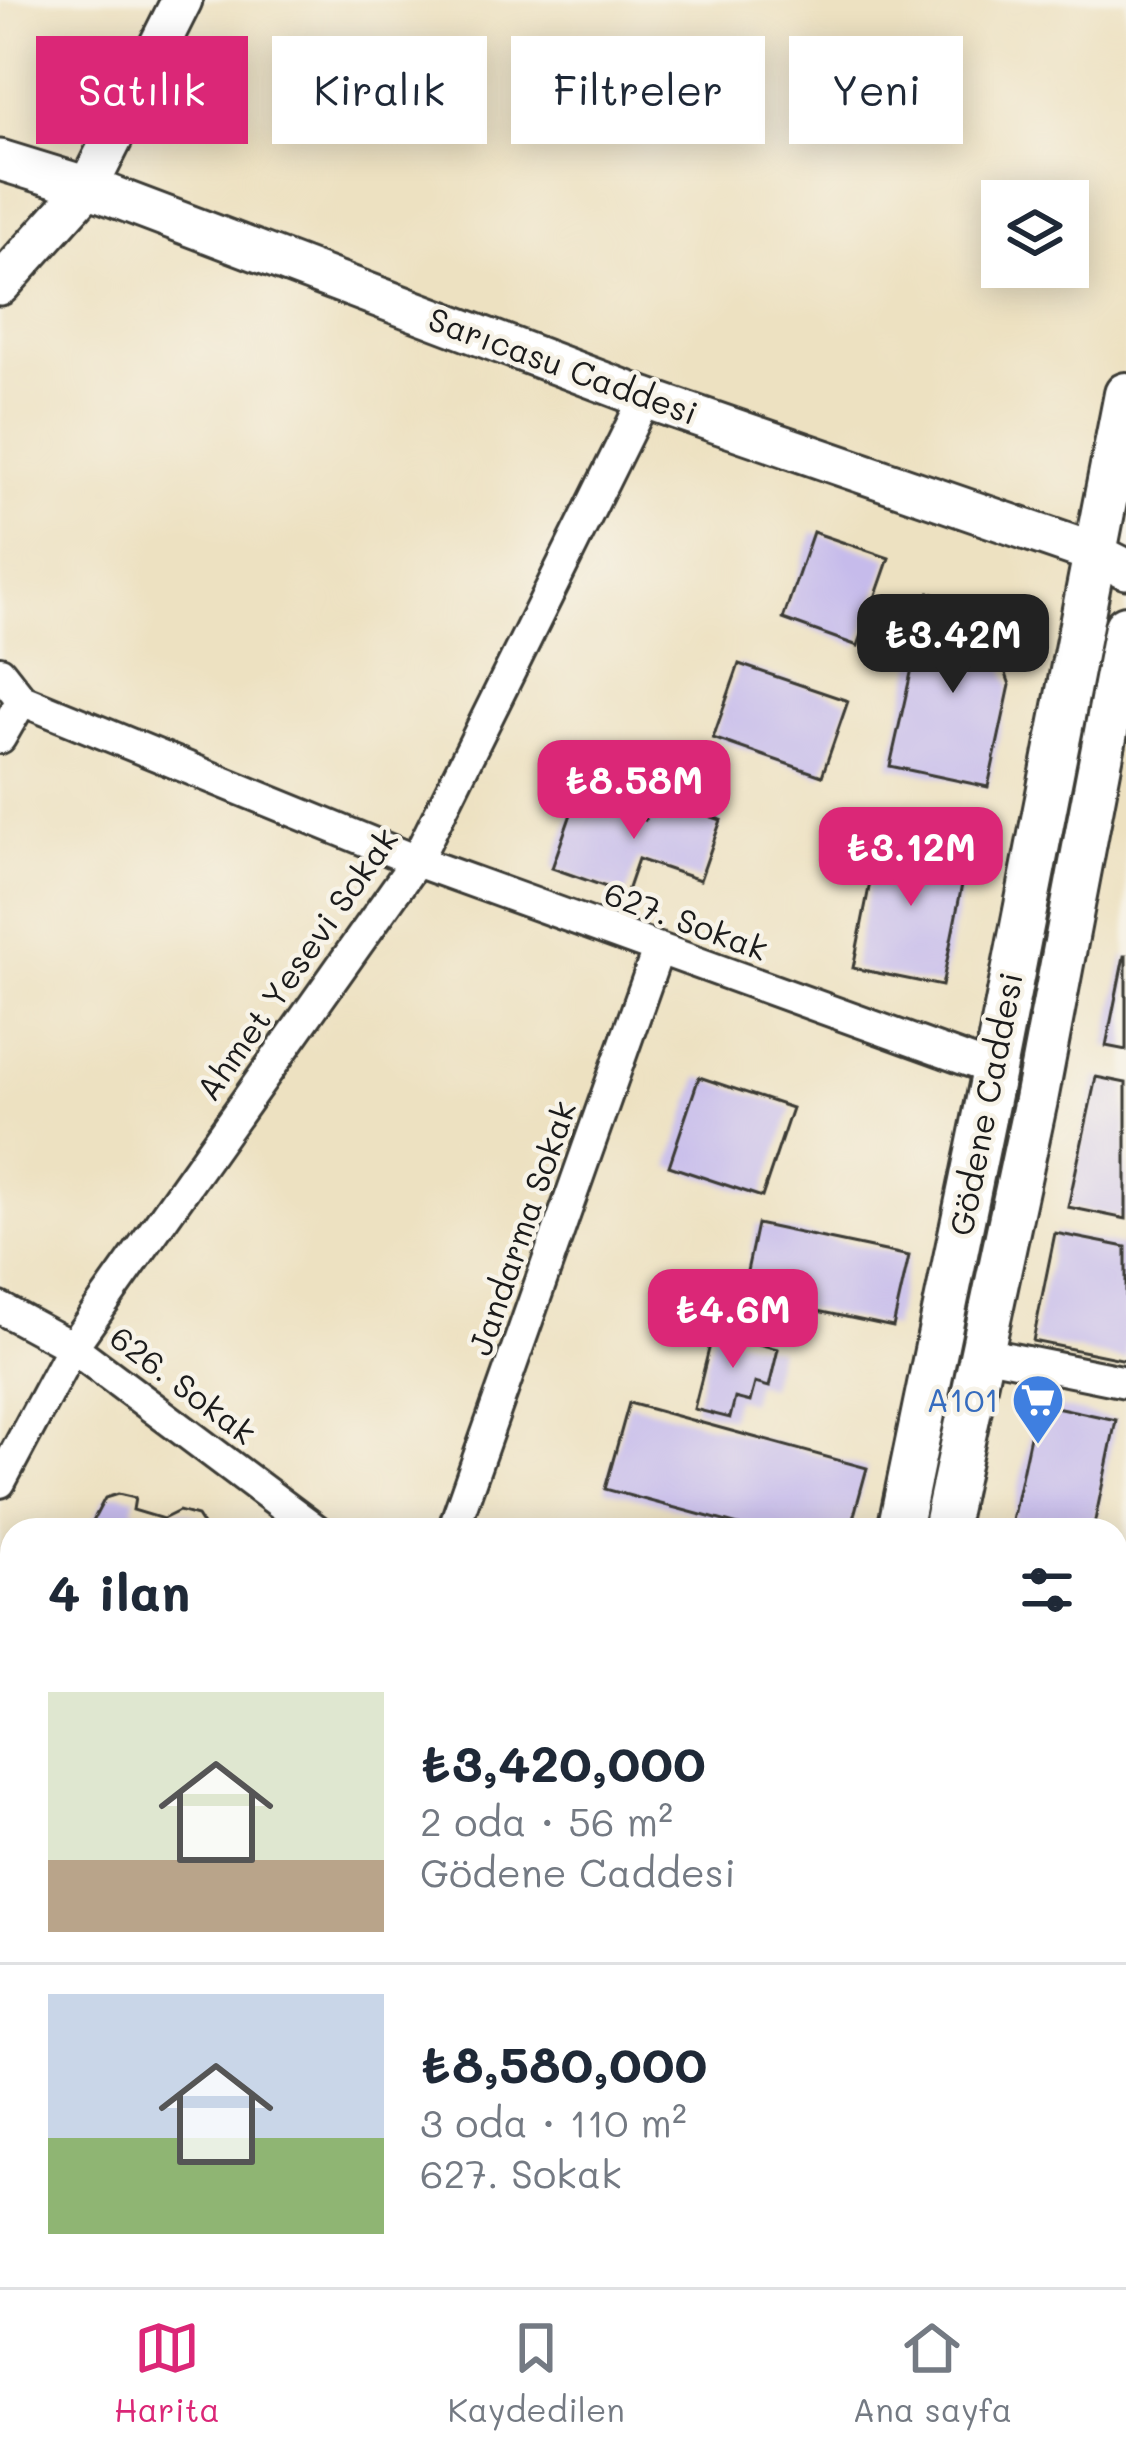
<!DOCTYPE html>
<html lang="tr">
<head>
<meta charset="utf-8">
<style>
	body { margin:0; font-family:Mali,sans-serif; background:#f6f6f7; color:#1f2937; height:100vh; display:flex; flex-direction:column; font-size:45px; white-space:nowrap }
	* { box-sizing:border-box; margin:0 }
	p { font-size:39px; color:#747a83 }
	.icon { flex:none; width:66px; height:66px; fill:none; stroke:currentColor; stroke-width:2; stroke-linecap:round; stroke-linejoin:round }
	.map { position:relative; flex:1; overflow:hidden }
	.details { position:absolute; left:0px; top:1518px; width:1128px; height:771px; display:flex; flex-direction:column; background:#fff; border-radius:36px 36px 0 0; box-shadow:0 6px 30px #0003 }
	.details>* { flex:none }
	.banner { position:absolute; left:36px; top:36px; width:1056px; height:108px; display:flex; gap:24px }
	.fabs { position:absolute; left:981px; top:180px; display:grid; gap:24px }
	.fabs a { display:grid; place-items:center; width:108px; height:108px; border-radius:0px; background:#fff; box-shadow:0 6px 30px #0003; font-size:60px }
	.price { position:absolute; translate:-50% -102px; padding:0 27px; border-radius:24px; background:#db2777; color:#fff; font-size:39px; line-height:78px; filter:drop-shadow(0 3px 6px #0008) }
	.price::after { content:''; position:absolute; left:50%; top:72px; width:36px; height:27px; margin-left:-18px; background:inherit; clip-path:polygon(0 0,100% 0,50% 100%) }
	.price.active { background:#222; color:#fff }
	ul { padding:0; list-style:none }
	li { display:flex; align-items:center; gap:36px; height:300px; padding:0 48px }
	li+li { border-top:3px solid #e0e1e3 }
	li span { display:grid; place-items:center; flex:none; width:336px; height:240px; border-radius:0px; color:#555 }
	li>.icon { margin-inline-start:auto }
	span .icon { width:144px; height:144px; fill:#fffc; stroke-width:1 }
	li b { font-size:51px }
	h2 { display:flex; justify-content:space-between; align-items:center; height:144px; padding:0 48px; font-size:51px }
	.tag { padding:0 42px; border-radius:0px; background:#fff; box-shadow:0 6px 30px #0003; font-size:42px; line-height:108px }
	.tag.active { background:#db2777; color:#fff }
	.tab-bar { display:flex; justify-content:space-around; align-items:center; height:168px; border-top:3px solid #e0e1e3; background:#fff; font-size:33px; color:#747a83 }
	.tab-bar a { display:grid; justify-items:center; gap:6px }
	.tab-bar .active { color:#db2777 }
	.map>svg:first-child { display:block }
</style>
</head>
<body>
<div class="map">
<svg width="1126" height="2287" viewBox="0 0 1126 2287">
	<rect width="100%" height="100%" fill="#f7f3e8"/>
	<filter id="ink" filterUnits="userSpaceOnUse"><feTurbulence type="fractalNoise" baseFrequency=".00833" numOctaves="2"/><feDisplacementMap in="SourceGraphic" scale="24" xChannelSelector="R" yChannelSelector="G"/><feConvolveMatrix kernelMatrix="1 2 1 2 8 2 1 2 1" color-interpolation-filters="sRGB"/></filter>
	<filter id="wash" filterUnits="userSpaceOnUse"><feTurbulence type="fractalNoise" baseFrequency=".004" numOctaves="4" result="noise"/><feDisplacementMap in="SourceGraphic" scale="48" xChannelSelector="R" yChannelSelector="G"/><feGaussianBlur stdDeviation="2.7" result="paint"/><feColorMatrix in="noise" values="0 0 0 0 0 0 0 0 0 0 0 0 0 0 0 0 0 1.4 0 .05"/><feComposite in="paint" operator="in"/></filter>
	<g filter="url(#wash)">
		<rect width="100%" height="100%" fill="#ede1c1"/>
		<path fill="#dbd6f7" d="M0,1667L12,1671V1922L0,1919Z"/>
		<g id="blocks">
			<path fill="#c6bbeb" d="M813,532L889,558L858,646L783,619Z
				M929,593L982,605L1010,685L988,787L890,766Z
				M739,664L848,701L822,776L713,738Z
				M577,797L645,820L653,797L721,820L700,880L638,859L626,894L552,868Z
				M880,832L969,849L942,986L853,968Z
				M1124,956H1126V1050L1106,1046Z
				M699,1077L792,1108L762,1197L669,1166Z
				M1096,1077L1126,1083V1219L1068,1207Z
				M757,1224L909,1256L893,1327L742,1295Z
				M1055,1233L1126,1247V1360L1033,1341Z
				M716,1321L733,1325L730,1337L778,1349L769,1387L755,1383L750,1402L735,1398L730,1418L694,1409Z
				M629,1403L867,1468L850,1530H757L605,1489Z
				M1037,1403L1116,1420L1093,1530H1010Z
				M118,1494L135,1498L133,1510L163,1519L179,1511L197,1516L206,1530H88L105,1498Z
				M0,1806L12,1808V1885L0,1883Z
				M1116,1879L1126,1881V1971L1116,1969Z
				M1116,1989L1126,1991V2139L1116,2137Z
				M0,2009L12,2012L10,2118L0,2115Z
				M316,2277H392L390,2287H314Z
				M440,2277H526L523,2287H437Z
				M556,2277H694L692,2287H554Z
				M850,2277H936L934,2287H848Z"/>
		</g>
	</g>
	<g filter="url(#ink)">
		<use href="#blocks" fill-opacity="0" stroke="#3b3a35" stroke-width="3"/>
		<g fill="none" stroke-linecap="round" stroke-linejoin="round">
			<g stroke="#3b3a35" stroke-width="36">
				<path id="minor" d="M0,672L22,700L0,738
					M22,700L416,861L994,1070
					M0,1308L72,1347L316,1530
					M982,1353L1126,1382
					M0,1482L72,1347L416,861L645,398
					M453,1530L658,950
					M1116,1819L1126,1821
					M0,1934L12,1937
					M1116,2182L1126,2184
					M257,2287L259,2277
					M544,2287L546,2277"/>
			</g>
			<g stroke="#3b3a35" stroke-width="45">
				<path id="tertiary" d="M0,160L88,187L645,398L1094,553L1126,569
					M0,285L88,187L182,0"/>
			</g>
			<g stroke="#3b3a35" stroke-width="48">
				<path id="secondary" d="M899,1530L994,1070L1126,394
					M944,1530L1036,1100L1126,627
					M743,2287L745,2277
					M783,2287L786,2277"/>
			</g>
			<path stroke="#3b3a35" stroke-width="6" stroke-dasharray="3 9" stroke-linecap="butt" d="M0,1889L12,1891"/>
			<use href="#minor" stroke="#fff" stroke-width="30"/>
			<use href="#tertiary" stroke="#fff" stroke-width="39"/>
			<use href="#secondary" stroke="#fff" stroke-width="42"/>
		</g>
	</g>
	<defs>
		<g id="supermarket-pin" transform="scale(2.7)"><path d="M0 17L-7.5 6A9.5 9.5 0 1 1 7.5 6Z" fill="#3f7fe0" stroke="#f7f3e8"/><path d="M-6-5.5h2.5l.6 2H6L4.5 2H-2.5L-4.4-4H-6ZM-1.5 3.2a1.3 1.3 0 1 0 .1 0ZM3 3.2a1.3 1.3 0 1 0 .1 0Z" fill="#fff"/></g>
	</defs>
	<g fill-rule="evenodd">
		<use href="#supermarket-pin" x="1038" y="1400"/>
	</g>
	<g text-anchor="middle" stroke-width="9" stroke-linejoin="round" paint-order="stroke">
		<g font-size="33" fill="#1c1c1c" stroke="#f7f3e8">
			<text transform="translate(563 366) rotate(20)" y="12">Sarıcasu Caddesi</text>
			<text transform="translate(686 921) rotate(20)" y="12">627. Sokak</text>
			<text transform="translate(297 964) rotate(-55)" y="12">Ahmet Yesevi Sokak</text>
			<text transform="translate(986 1104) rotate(-79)" y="12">Gödene Caddesi</text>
			<text transform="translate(522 1228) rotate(-71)" y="12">Jandarma Sokak</text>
			<text transform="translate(183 1385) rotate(37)" y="12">626. Sokak</text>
		</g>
		<g font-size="33" fill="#366cbe" stroke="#f7f3e8" text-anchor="end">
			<text x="999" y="1412">A101</text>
		</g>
	</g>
</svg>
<div class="fabs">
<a><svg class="icon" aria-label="layers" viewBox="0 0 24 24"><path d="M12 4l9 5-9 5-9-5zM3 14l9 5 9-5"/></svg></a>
</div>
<b class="price active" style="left:953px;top:696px">₺3.42M</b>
<b class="price" style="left:634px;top:842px">₺8.58M</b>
<b class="price" style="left:911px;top:909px">₺3.12M</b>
<b class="price" style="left:733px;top:1371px">₺4.6M</b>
<div class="banner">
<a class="tag active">Satılık</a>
<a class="tag">Kiralık</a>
<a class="tag">Filtreler</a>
<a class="tag">Yeni</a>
</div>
<section class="details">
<h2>4 ilan<svg class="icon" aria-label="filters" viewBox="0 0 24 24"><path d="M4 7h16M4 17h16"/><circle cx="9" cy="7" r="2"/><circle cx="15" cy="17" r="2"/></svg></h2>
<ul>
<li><span style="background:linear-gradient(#dfe7d0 70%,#b9a48a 0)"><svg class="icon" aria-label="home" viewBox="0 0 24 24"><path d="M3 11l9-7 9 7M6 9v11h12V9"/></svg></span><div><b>₺3,420,000</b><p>2 oda · 56 m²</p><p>Gödene Caddesi</p></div></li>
<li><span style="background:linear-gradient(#c9d6e8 60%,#8fb573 0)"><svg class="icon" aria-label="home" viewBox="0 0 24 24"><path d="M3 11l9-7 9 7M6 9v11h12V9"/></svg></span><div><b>₺8,580,000</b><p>3 oda · 110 m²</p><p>627. Sokak</p></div></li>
</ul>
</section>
</div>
<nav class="tab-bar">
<a class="active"><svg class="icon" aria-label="map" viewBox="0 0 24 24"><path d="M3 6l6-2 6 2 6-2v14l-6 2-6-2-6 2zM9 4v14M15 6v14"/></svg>Harita</a>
<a><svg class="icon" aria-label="saved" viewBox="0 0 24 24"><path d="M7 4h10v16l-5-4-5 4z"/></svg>Kaydedilen</a>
<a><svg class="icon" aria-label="home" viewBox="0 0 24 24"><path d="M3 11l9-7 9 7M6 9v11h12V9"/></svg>Ana sayfa</a>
</nav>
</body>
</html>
